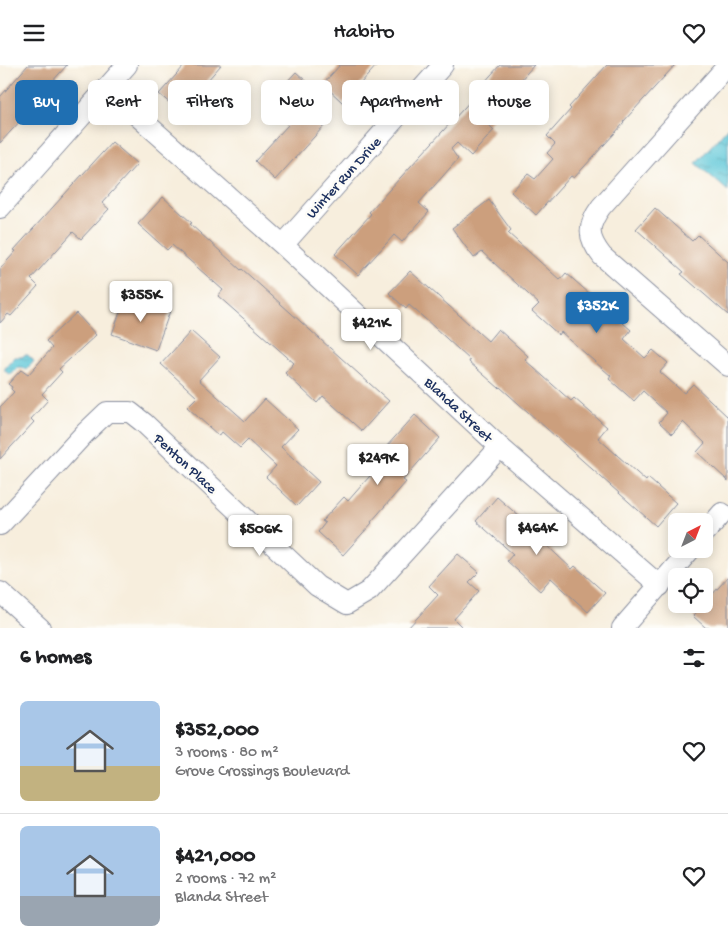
<!DOCTYPE html>
<html lang="en">
<head>
<meta charset="utf-8">
<style>
	body { margin:0; font-family:"Gochi Hand",sans-serif; background:#f2f2f2; color:#202124; height:100vh; display:flex; flex-direction:column; font-size:19px; white-space:nowrap }
	* { box-sizing:border-box; margin:0 }
	p { font-size:16px; color:#757577 }
	.icon { flex:none; width:28px; height:28px; fill:none; stroke:currentColor; stroke-width:2; stroke-linecap:round; stroke-linejoin:round }
	.map { position:relative; height:563px; overflow:hidden }
	.side { display:flex; flex-direction:column; background:#fff; flex:1 }
	.side>* { flex:none }
	.banner { position:absolute; left:15px; top:15px; width:699px; height:45px; display:flex; gap:10px }
	.needle { width:32px; rotate:42deg }
	.controls { position:absolute; left:668px; top:448px; display:grid; gap:10px }
	.controls a { display:grid; place-items:center; width:45px; height:45px; border-radius:8px; background:#fff; box-shadow:0 2px 12px #0003; font-size:25px }
	.price { position:absolute; translate:-50% -42px; padding:0 11px; border-radius:5px; background:#fff; color:#222; font-size:16px; line-height:32px; filter:drop-shadow(0 1px 2px #0008) }
	.price::after { content:''; position:absolute; left:50%; top:30px; width:15px; height:11px; margin-left:-8px; background:inherit; clip-path:polygon(0 0,100% 0,50% 100%) }
	.price.on { background:#1f6fb2; color:#fff }
	ul { padding:0; list-style:none }
	li { display:flex; align-items:center; gap:15px; height:125px; padding:0 20px }
	li+li { border-top:1px solid #e0e0e0 }
	li span { display:grid; place-items:center; flex:none; width:140px; height:100px; border-radius:8px; color:#555 }
	li>.icon { margin-inline-start:auto }
	span .icon { width:60px; height:60px; fill:#fffc; stroke-width:1 }
	li b { font-size:21px }
	h2 { display:flex; justify-content:space-between; align-items:center; height:60px; padding:0 20px; font-size:21px }
	.tag { padding:0 18px; border-radius:8px; background:#fff; box-shadow:0 2px 12px #0003; font-size:18px; line-height:45px }
	.tag.on { background:#1f6fb2; color:#fff }
	header { display:flex; justify-content:space-between; align-items:center; height:65px; padding:0 20px; background:#fff; font-size:22px; font-weight:600 }
	.map>svg:first-child { display:block }
</style>
</head>
<body>
<header><svg class="icon" aria-label="menu" viewBox="0 0 24 24"><path d="M4 6h16M4 12h16M4 18h16"/></svg>Habito<svg class="icon" aria-label="heart" viewBox="0 0 24 24"><path d="M12 20l-8-8c-3-5 5-10 8-4 3-6 11-1 8 4z"/></svg></header>
<div class="map">
<svg width="728" height="563" viewBox="0 0 728 563">
	<defs>
		<pattern id="water-ripples" width="26" height="14" patternUnits="userSpaceOnUse" patternTransform="scale(1.25)"><rect width="26" height="14" fill="#5ec8d9"/><path d="M2 4q2-2 4 0t4 0M15 11q2-2 4 0t4 0" fill="none" stroke="#4da3b3"/></pattern>
	</defs>
	<rect width="100%" height="100%" fill="#fdfcf7"/>
	<filter id="ink" filterUnits="userSpaceOnUse"><feTurbulence type="fractalNoise" baseFrequency=".02" numOctaves="2"/><feDisplacementMap in="SourceGraphic" scale="10" xChannelSelector="R" yChannelSelector="G"/><feConvolveMatrix kernelMatrix="1 2 1 2 8 2 1 2 1" color-interpolation-filters="sRGB"/></filter>
	<filter id="wash" filterUnits="userSpaceOnUse"><feTurbulence type="fractalNoise" baseFrequency=".0096" numOctaves="4" result="noise"/><feDisplacementMap in="SourceGraphic" scale="20" xChannelSelector="R" yChannelSelector="G"/><feGaussianBlur stdDeviation="1.12" result="paint"/><feColorMatrix in="noise" values="0 0 0 0 0 0 0 0 0 0 0 0 0 0 0 0 0 1.4 0 .05"/><feComposite in="paint" operator="in"/></filter>
	<g filter="url(#wash)">
		<rect width="100%" height="100%" fill="#f7eedd"/>
		<path fill="url(#water-ripples)" stroke="#3c7c9c" d="M728,62V126L696,98Z
			M24,290H28L34,296L26,305L22,302H19L12,309H9L5,306V303L15,292H22Z"/>
		<g id="blocks">
			<path fill="#cc9f7d" d="M28,0H67L43,27L45,29L0,78V32Z
				M185,0H221L207,16L211,20L184,50L159,29Z
				M340,0H377L343,38L323,19Z
				M500,0H534L519,17L523,20L488,59L494,65L471,91L457,78L451,84L458,94L419,138L429,147L402,177L394,170L358,210L335,189L371,149L369,147L474,32L473,30Z
				M607,0H675L623,57L624,58L574,113L571,111L536,150L511,127L528,109L535,114L553,94L547,88L555,79L547,71L571,44L569,42Z
				M296,7L323,31L308,47L324,61L275,115L255,96L288,60L277,50L292,33L281,23Z
				M112,77L137,99L102,138L109,144L81,174L73,167L31,214L38,221L11,251L8,249L0,258V204L16,186L14,185Z
				M163,132L192,158L190,159L241,205L242,204L389,336L362,366L323,331L317,338L285,308L294,298L218,231L223,225L172,180L167,185L138,159Z
				M489,135L511,165L508,168L560,215L566,208L631,265L624,274L645,293L653,285L668,298L660,307L684,328L693,319L728,352V416L697,387L705,378L683,357L672,369L659,357L667,348L643,326L634,336L609,314L611,311L561,267L559,270L532,246L539,239L482,187L474,193L452,163Z
				M655,143L692,176L698,170L728,197V250L681,209L684,207L636,164Z
				M410,206L488,276L498,264L528,291L525,295L571,336L574,333L607,362L598,373L646,416L648,413L676,438L656,461L500,322L499,323L469,297L470,295L423,252L409,240L406,244L389,228Z
				M126,231L170,246L156,285L112,269Z
				M76,248L96,270L59,304L62,307L42,329L48,335L31,354L34,357L0,394V342L14,327L11,324L12,322L8,319L21,305L28,310L52,283L46,276Z
				M191,266L220,292L199,315L245,356L265,334L298,364L281,382L319,417L297,441L266,412L276,401L248,375L240,383L222,367L219,371L187,342L197,332L161,299Z
				M415,350L440,373L403,415L406,417L371,457L372,458L343,490L318,467L325,458L322,456L344,432L348,436L390,388L385,383Z
				M497,432L528,459L526,461L572,504L575,501L605,528L588,547L551,513L540,526L507,496L513,489L476,456Z
				M458,489L479,507L469,517L479,526L454,554L463,563H408L438,530L429,521Z
				M728,512V563H706L693,551Z"/>
		</g>
	</g>
	<g filter="url(#ink)">
		<use href="#blocks" fill-opacity="0" stroke="#898e9e" stroke-width="1"/>
		<g fill="none" stroke-linecap="round" stroke-linejoin="round">
			<g stroke="#898e9e" stroke-width="22">
				<path id="minor" d="M728,0L601,142C587,161 587,172 602,191L728,301
					M106,23L283,180L500,382L660,521
					M0,143L127,0
					M283,180L443,0
					M0,460L85,368L107,347H130L144,358L317,521L347,539L369,526L500,382
					M704,469L722,448
					M0,527L40,563
					M622,563L691,484"/>
			</g>
			<use href="#minor" stroke="#fff" stroke-width="20"/>
		</g>
	</g>
	<g text-anchor="middle" stroke-width="5" stroke-linejoin="round" paint-order="stroke">
		<g font-size="15" fill="#1b2f5e" stroke="#fdfcf7">
			<text transform="translate(343 112) rotate(-48)" y="5">Winter Run Drive</text>
			<text transform="translate(459 344) rotate(43)" y="5">Blanda Street</text>
			<text transform="translate(186 398) rotate(43)" y="5">Penton Place</text>
		</g>
	</g>
</svg>
<div class="controls">
<a><svg class="needle" viewBox="-14 -14 28 28"><path d="M0-13l5 13h-10z" fill="#e53935"/><path d="M0 13l5-13h-10z" fill="#757577"/></svg></a>
<a><svg class="icon" aria-label="locate" viewBox="0 0 24 24"><circle cx="12" cy="12" r="6"/><path d="M12 2v4M12 18v4M2 12h4M18 12h4"/></svg></a>
</div>
<b class="price" style="left:141px;top:258px">$355K</b>
<b class="price on" style="left:597px;top:269px">$352K</b>
<b class="price" style="left:371px;top:286px">$421K</b>
<b class="price" style="left:378px;top:421px">$249K</b>
<b class="price" style="left:537px;top:491px">$464K</b>
<b class="price" style="left:260px;top:492px">$506K</b>
<div class="banner">
<a class="tag on">Buy</a>
<a class="tag">Rent</a>
<a class="tag">Filters</a>
<a class="tag">New</a>
<a class="tag">Apartment</a>
<a class="tag">House</a>
</div>
</div>
<section class="side">
<h2>6 homes<svg class="icon" aria-label="filters" viewBox="0 0 24 24"><path d="M4 7h16M4 17h16"/><circle cx="9" cy="7" r="2"/><circle cx="15" cy="17" r="2"/></svg></h2>
<ul>
<li><span style="background:linear-gradient(#a9c7e8 65%,#c2b280 0)"><svg class="icon" aria-label="home" viewBox="0 0 24 24"><path d="M3 11l9-7 9 7M6 9v11h12V9"/></svg></span><div><b>$352,000</b><p>3 rooms · 80 m²</p><p>Grove Crossings Boulevard</p></div><svg class="icon" aria-label="heart" viewBox="0 0 24 24"><path d="M12 20l-8-8c-3-5 5-10 8-4 3-6 11-1 8 4z"/></svg></li>
<li><span style="background:linear-gradient(#a9c7e8 70%,#9aa5b1 0)"><svg class="icon" aria-label="home" viewBox="0 0 24 24"><path d="M3 11l9-7 9 7M6 9v11h12V9"/></svg></span><div><b>$421,000</b><p>2 rooms · 72 m²</p><p>Blanda Street</p></div><svg class="icon" aria-label="heart" viewBox="0 0 24 24"><path d="M12 20l-8-8c-3-5 5-10 8-4 3-6 11-1 8 4z"/></svg></li>
</ul>
</section>
</body>
</html>
